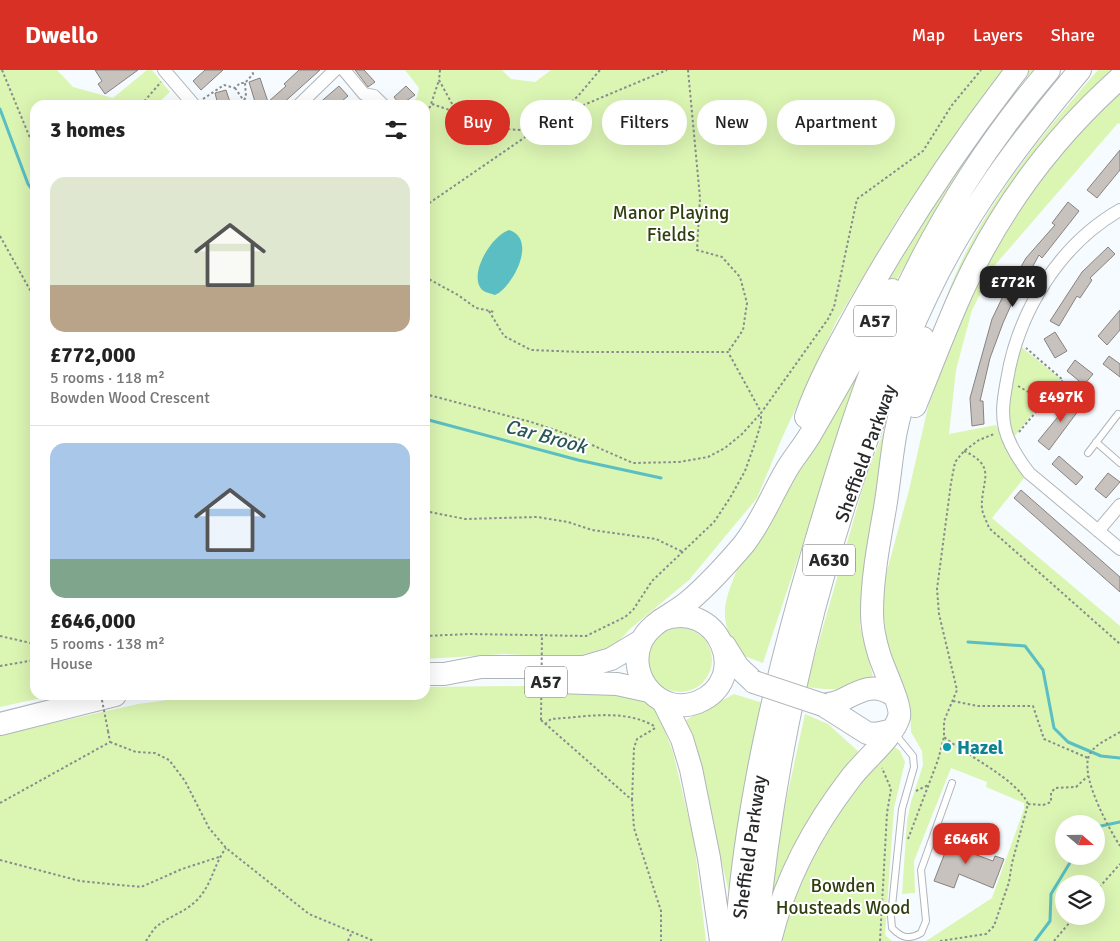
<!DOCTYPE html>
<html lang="en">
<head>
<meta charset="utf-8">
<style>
	body { margin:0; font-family:Signika,sans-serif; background:#f2f2f2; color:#222; height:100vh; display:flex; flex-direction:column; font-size:19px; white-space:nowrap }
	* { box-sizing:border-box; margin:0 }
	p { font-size:16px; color:#767676 }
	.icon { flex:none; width:28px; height:28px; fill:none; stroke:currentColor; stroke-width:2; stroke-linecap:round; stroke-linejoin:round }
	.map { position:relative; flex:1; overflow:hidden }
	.side { position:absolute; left:30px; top:30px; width:400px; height:600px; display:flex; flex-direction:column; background:#fff; border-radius:15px; box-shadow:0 5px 20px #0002 }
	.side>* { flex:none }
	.top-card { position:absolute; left:445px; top:30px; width:475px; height:45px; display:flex; gap:10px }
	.needle { width:32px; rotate:110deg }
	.fabs { position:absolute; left:1055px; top:745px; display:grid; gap:10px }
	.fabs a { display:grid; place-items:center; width:50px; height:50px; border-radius:50%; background:#fff; box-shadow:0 5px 20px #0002; font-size:25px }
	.price { position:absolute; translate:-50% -42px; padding:0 11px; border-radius:10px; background:#d93025; color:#fff; font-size:16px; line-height:32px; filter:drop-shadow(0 1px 2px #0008) }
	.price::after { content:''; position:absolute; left:50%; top:30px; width:15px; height:11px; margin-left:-8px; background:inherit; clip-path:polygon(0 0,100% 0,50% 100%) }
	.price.current { background:#222; color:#fff }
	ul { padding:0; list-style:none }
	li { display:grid; align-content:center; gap:10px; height:265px; padding:0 20px }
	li+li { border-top:1px solid #e0e0e0 }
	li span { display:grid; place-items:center; height:155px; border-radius:15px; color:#555 }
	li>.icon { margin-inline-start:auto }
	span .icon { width:90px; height:90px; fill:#fffc; stroke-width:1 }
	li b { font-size:21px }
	h2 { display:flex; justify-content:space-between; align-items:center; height:60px; padding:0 20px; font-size:21px }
	.pill { padding:0 18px; border-radius:22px; background:#fff; box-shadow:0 5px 20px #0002; font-size:18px; line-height:45px }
	.pill.current { background:#d93025; color:#fff }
	header { display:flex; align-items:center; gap:30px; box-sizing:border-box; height:70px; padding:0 25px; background:#d93025; color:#fff }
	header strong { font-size:24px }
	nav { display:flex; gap:28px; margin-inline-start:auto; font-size:18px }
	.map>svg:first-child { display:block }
</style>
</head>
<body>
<header>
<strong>Dwello</strong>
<nav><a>Map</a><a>Layers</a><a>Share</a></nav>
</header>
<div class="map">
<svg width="1120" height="871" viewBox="0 0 1120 871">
	<rect width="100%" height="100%" fill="#f6fbff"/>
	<path fill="#dbf5b3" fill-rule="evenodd" d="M0,0H57L73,17L113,28L147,0H152L170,22L156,35H35V625H55L0,637Z
		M405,0H502L511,9L535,12L551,0H1009L903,140L836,252L782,368L757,428L689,510L631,558L615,575L576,587L505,584L425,589V35H410L417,27L419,18Z
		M1029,0H1033C995,44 961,94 935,144C911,188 882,231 857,275L899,183L999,37Z
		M1098,0H1116L1096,19L926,283C941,240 956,197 979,158C1012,101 1055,50 1098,0Z
		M1120,15V54L1118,53L995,195L972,240L956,300L949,364L996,355L1024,408L992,448L1120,556V871H926L992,828L1024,739V733L986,717L987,712L951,698L914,791L915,823L902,824L907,751L911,732L923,695L922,681L911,662L910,634L889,589L881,523L909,420L928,337L965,234L1026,123ZM1064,754H1096V786H1064ZM1064,814H1096V846H1064Z
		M1019,275L1061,309L1014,367L1006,338Z
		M854,307L857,311L763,593L739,584C719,549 722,536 737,500Z
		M892,340L870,461L860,556L873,607C847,620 835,621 806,617L865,410Z
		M648 590a32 32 0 1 1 64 0a32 32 0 1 1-64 0Z
		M522,616L596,618L637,626L657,640L673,682L694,771L706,871H0V665L138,634L205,625H425V617Z
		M734,624L763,633L730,826L686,650Z
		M805,644L828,654L860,683L771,832L783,745Z
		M895,677L900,681L905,692L894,738L885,865L892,871H780C794,800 843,726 895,677Z"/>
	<path fill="#5abec2" d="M509,160C538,169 513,217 495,225C489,223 481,222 479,215C472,198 493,165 509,160Z"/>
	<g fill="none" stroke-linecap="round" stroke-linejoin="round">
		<path stroke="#5abec2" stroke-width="3" d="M0,39L28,114L35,124
			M425,349L578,390L661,408
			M968,572L1025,576L1043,600L1054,658L1068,672L1101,686L1120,688
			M1096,757L1120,752
			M1035,871L1050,851L1051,824L1074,786"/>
	</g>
	<path fill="#c7c2bd" stroke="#88837e" d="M95,0H138L105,24L98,14L102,11Z
		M205,0H223L201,20L193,11Z
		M299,0H320L281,35H256L249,12L260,8L268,32L286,16L284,14Z
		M355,0H364L375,12L368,17Z
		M339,16L348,26L337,35H317Z
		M406,16L415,25L400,35L394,27Z
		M226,20L231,35H218L215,23Z
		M1120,80V100L1097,128L1087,120Z
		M1068,132L1079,141L1042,188L1039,185L1022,216L1020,215L1003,253L990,288L980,331H983L984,354L972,356L970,328L992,249L1005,222L1006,223L1026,188L1055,155L1052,153Z
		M1108,177L1115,184L1090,208L1092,210L1080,228L1077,226L1059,256L1050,251L1082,202Z
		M1120,240V260L1107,275L1098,266Z
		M1055,262L1067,281L1055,288L1044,269Z
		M1109,286L1120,294V307L1103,294Z
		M1075,290L1093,304L1084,315L1067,301Z
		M1075,326L1084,333L1049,380L1038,371Z
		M1059,386L1083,407L1076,415L1052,394Z
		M1108,403L1120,412L1106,428L1095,419Z
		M1021,420L1120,507V522L1014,428Z
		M953,762L971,769L966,781L993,791L995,786L1004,789L993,818L959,804L954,818L934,811Z"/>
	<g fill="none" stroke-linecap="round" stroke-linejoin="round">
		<g stroke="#afb5b9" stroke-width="8">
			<path id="lane" d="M1096,372L1120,393
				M1088,383L1118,344
				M895,664L913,686L914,697L902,739L891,846L892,858C902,868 909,870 921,863L926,851L921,800L952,713"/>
		</g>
		<g stroke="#afb5b9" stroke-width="14">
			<path id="street" d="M164,0L194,35
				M344,0L364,24L374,26L383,35
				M299,35L335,0
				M1120,140C1059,175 1018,242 1007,310C1004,327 1001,342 1005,359C1009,375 1019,390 1029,403L1120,479
				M1098,461L1120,435"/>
		</g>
		<g stroke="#afb5b9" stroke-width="24">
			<path id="highway" d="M915,336C932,295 947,253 966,213C1003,135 1056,65 1120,8
				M806,347C819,309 840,273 859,238C906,154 959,75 1017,0
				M661,550C718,527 753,609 698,632C661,647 626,608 641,572C650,552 673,545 689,531C709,514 727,494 744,474C762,451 772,424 787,399C794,387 803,377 810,365C838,317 865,268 892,220
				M725,576L738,597L754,612
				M425,604H444L481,597H584L611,589L641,571
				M557,612L617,614L649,621
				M663,631L682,669L691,699L709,788L721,871
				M823,635C829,634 836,633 842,630C860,621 874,612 893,625
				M823,635L867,663L876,664L889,661
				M0,654L115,625
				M736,871C745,738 776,606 814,478C832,418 850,357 872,299C914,190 973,89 1049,0
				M756,871C777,648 832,425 928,223C967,141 1022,69 1080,0
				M770,871C784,812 813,757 850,709C863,691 893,668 899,647C902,636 883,598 879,584C875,571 872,556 872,543C872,508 879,472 885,438C889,414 891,390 895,366C901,333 913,300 923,268"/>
		</g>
		<path stroke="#888c8f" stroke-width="2" stroke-dasharray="2.5 2.5" stroke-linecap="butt" d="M2,0L35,80
			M440,0L439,10L456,41
			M688,0L700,128L697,180L722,187L740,207L747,233L743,260L728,282
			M235,18L244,31V35
			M203,29L224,15L235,18L240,13H245L253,4L252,0
			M244,30L246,27L245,13
			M432,34L505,59L520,60L540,58
			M141,35L161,12
			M425,41L430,37L439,10
			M555,47L667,0
			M425,136L553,48L578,26L600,0
			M0,166L35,229
			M425,207L458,225L476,238L495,242
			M489,241L504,266L531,280L581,282H728L761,342
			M1018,316L1044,331
			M425,324L531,352L567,364L633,393L679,392L708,387L725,378L742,364L761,343
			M1019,362L1063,310L1026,278
			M964,381C999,397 980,412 982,439C983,445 987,452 989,458L1120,574
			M425,441L465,449L537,447L568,452L592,460L656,469L683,482
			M0,566L35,574
			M425,566L470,564L586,566L625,547L633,540L652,511L714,452L730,428L745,401L755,373L761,353V343L828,249L834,237L857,129L923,81L952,35L981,0
			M0,596L35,590
			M953,631L978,636H1033L1044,669L1088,688
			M541,650L632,730L634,758L661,841V871
			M545,654L551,649C586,647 624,638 656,657
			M108,661L110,672
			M1120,662C1109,669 1091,675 1088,689C1083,711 1108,757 1120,776
			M110,672L136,682L155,683L169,690L185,711L209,758L226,778L309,844L374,871
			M916,721L928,715
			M632,730L634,678L637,669L657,657
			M0,733L110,672
			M1028,734L1043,735L1051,732V723L1055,718L1076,717L1088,706
			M908,769L938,690L944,667V651L957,620L939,544L937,519L951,413L955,392L964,381L979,370L994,364
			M0,790L80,811L141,817L182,799L219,787
			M1096,821L1120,794
			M146,871C149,867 152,861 155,858C168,846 185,843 198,829C212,814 214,794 226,778
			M348,871L352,862
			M880,871L887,743L891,719L882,698
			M940,871L986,864L994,856L1009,812L1012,793L1028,734C1017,709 967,686 944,667
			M1054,871L1075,846"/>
		<use href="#lane" stroke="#fff" stroke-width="6"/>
		<use href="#street" stroke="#fff" stroke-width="12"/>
		<use href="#highway" stroke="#fff" stroke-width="22"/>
		<g stroke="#afb5b9" stroke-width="24" stroke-linecap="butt">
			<path id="highway-bridge" d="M754,612L823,635"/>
		</g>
		<path stroke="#888c8f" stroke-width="2" stroke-dasharray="2.5 2.5" stroke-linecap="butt" d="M101,625L108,661
			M541,650L542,564"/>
		<use href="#highway-bridge" stroke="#fff" stroke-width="22"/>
	</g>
	<circle fill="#0f9aa8" stroke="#fff" stroke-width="2" cx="947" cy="677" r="5"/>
	<g text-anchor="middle" stroke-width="4" stroke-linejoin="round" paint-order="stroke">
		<g fill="#fff" stroke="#68696b" stroke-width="1">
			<rect x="854" y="235.5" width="42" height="31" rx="4"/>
			<rect x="803" y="474.5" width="52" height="31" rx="4"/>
			<rect x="525" y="596.5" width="42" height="31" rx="4"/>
		</g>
		<g font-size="18" font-weight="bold" fill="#27292b">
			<text x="875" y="257">A57</text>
			<text x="829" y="496">A630</text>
			<text x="546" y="618">A57</text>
		</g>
		<g font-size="19" fill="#303f0e" stroke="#fff">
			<text x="671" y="149">Manor Playing<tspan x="671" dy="22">Fields</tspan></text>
			<text x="843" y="822">Bowden<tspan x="843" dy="22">Housteads Wood</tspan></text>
		</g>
		<g font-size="19" fill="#27292b" stroke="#fff">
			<text transform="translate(865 383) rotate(-70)" y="7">Sheffield Parkway</text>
			<text transform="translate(749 777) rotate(-82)" y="7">Sheffield Parkway</text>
		</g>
		<g font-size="19" font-weight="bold" fill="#0d838f" stroke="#fff" text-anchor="start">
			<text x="957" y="684">Hazel</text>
		</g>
		<g font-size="20" font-style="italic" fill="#2a5658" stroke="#fff">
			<text transform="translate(546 366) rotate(15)" y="7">Car Brook</text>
		</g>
	</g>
</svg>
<div class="fabs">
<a><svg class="needle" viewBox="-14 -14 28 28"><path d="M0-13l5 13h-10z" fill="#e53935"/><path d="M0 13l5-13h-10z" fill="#767676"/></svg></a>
<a><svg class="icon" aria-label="layers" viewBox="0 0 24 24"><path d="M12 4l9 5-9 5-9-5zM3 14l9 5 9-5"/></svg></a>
</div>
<b class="price current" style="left:1013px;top:238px">£772K</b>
<b class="price" style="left:1061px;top:353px">£497K</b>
<b class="price" style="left:966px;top:795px">£646K</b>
<div class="top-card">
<a class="pill current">Buy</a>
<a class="pill">Rent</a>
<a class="pill">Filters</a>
<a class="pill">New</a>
<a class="pill">Apartment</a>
</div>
<section class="side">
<h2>3 homes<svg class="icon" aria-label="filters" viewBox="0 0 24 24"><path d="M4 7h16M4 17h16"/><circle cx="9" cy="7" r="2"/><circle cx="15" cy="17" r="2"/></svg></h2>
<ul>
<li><span style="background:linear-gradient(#dfe7d0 70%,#b9a48a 0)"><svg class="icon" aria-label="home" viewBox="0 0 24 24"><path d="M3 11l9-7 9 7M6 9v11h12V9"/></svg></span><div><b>£772,000</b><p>5 rooms · 118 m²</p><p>Bowden Wood Crescent</p></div></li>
<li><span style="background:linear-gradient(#a9c7e8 75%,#7fa58c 0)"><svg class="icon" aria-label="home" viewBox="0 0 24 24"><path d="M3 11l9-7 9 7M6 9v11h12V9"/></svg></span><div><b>£646,000</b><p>5 rooms · 138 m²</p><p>House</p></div></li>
</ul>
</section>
</div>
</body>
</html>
